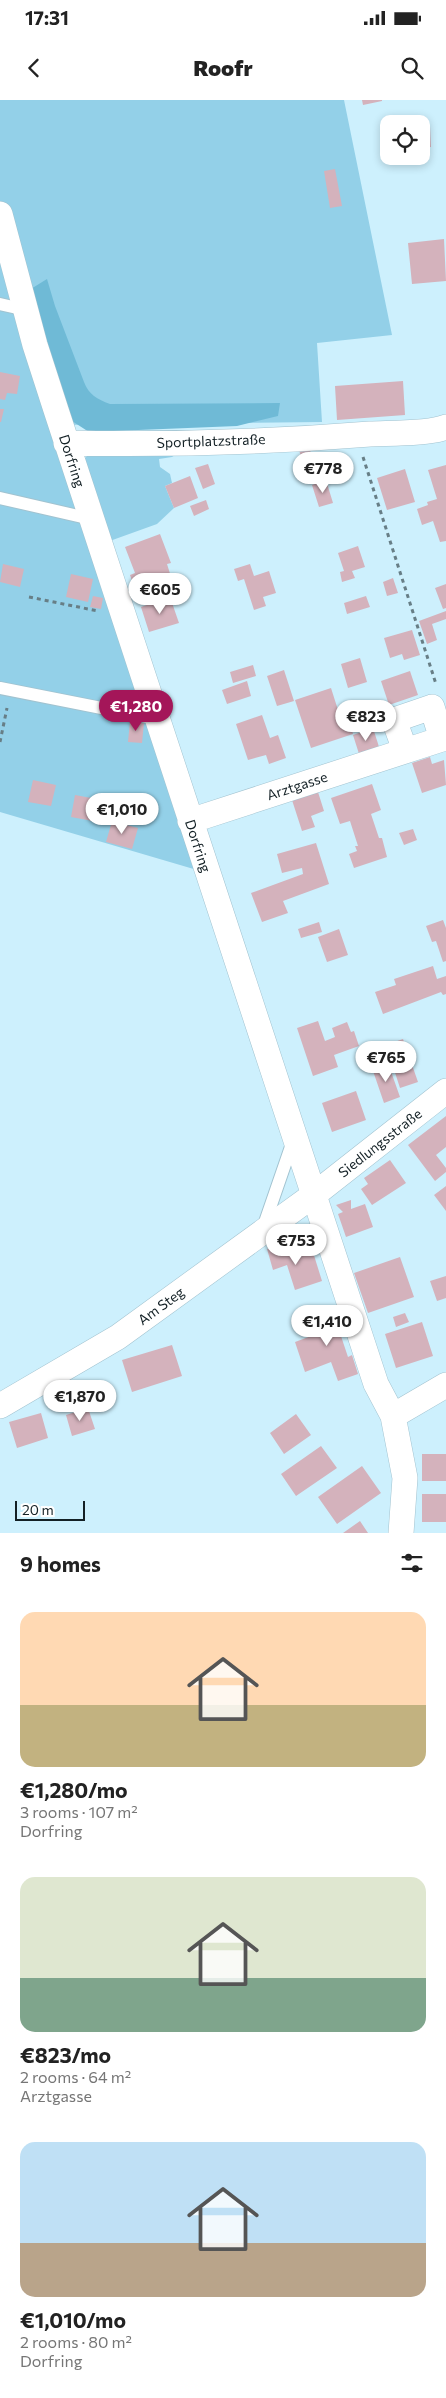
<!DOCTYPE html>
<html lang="en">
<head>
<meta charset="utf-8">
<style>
	body { margin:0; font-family:Commissioner,sans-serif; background:#f2f2f2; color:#222; height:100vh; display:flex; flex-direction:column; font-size:19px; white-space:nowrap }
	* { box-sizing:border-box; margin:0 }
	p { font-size:16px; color:#767676 }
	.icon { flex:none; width:28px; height:28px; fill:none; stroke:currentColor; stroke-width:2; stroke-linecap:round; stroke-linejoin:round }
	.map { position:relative; height:1433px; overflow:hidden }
	.sheet { display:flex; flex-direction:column; background:#fff; flex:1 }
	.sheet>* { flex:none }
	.tools { position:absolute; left:380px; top:15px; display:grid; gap:10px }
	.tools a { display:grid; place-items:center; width:50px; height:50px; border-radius:10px; background:#fff; box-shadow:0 2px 8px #0003; font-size:25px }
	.scale { position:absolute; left:15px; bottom:12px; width:70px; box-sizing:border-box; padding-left:5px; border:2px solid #132025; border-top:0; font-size:14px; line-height:18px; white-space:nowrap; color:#132025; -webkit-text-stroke:4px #fff; paint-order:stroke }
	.price { position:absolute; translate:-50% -42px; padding:0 11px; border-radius:18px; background:#fff; color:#222; font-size:16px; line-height:32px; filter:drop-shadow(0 1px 2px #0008) }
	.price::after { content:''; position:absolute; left:50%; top:30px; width:15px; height:11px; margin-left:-8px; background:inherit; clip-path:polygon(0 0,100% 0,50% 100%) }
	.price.active { background:#a41659; color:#fff }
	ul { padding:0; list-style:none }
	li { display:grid; align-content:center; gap:10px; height:265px; padding:0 20px }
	li span { display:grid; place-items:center; height:155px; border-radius:15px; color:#555 }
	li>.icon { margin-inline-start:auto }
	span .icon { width:90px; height:90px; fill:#fffc; stroke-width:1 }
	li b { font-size:21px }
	h2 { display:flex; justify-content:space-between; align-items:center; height:60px; padding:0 20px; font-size:21px }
	.status { display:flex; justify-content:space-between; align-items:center; height:35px; padding:0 25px; background:#fff; direction:ltr }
	.status svg { height:14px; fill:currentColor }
	header { display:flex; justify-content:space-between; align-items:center; height:65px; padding:0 20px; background:#fff; font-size:22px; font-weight:800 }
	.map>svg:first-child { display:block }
</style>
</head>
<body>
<div class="status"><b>17:31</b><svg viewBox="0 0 49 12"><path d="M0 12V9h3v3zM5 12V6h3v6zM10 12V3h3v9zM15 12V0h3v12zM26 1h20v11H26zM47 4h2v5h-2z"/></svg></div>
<header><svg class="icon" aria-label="back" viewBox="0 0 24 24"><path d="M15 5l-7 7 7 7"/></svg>Roofr<svg class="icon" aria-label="search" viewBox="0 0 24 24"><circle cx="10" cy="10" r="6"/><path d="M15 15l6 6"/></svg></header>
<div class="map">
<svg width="446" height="1433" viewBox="0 0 446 1433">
	<rect width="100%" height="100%" fill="#cdf0fd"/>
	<path fill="#93d0e8" d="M0,0H344L392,235L317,243L322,322L57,325L197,770L0,712Z
		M178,353L172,357L159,359L160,367L170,374L172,383L165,386L174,408L157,424L107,442L83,360L89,354Z"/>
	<path fill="#6fbad6" d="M47,179L55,206L84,282C89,295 97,299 110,304L280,303L278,316L237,326L89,332L72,321L26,192Z"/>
	<path fill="#d4b2bc" d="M362,0H382V1L363,5Z
		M421,26H430L431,47L421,48Z
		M335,69L342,106L330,108L324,71Z
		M444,139L446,181L412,184L408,143Z
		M0,272L20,276L17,294L7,293L5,300L0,299Z
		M403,281L405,315L337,320L335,286Z
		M0,309H4L1,322H0Z
		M309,347L315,366L305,369L299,350Z
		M208,364L215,384L203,389L195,368Z
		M446,365V441L440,442L433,421L422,425L417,409L428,405L427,402L437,399L428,370Z
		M405,369L415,402L387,410L377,378Z
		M190,376L198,398L174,408L165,386Z
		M326,380L333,403L319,407L312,385Z
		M206,400L209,409L194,416L190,406Z
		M160,434L171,463L167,464L172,480L161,483L164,490L138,498L130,475L135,473L125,447Z
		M358,446L365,467L352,471L355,478L342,482L340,472L344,471L338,453Z
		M3,464L24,469L20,487L0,482Z
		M250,464L254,476L269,471L276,493L263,497L266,506L254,510L244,479L238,481L234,469Z
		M71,474L93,479L88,502L66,497Z
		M393,478L398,493L387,496L383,482Z
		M446,484V508L443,509L435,488Z
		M93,496L103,498L101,509L90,507Z
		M366,496L370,507L347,514L344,503Z
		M170,497L179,523L149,532L141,507Z
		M446,511V519L432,524L437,540L427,544L419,521Z
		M412,530L420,555L404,560L402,554L390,558L384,538Z
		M360,558L367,582L348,588L341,564Z
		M253,565L256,576L233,583L230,572Z
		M284,570L294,601L277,606L267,576Z
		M410,571L418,595L389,605L381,581Z
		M247,581L251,596L227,604L222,590Z
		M331,588L338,610L345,608L353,634L311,648L295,600Z
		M262,615L270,638L278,635L286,658L269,664L266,655L248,660L236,624Z
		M130,621L144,623L142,643L128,642Z
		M373,628L380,650L360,657L353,635Z
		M430,657L432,664L444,660L446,685L422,693L412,663Z
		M33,680L56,685L51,706L28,702Z
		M372,684L381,710L371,714L379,738H382L387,757L354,768L349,754L357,751L355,746H358L350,721L340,724L331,698Z
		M318,692L324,711L311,716L315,727L302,731L292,700Z
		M75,695L102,700L98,722L71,717Z
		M112,721L138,728L132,749L106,742Z
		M413,729L417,740L404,745L399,733Z
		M316,743L329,784L283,801L288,813L262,822L251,793L303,774L302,768L282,773L277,754Z
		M443,820L446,828V861L443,862L436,841L432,842L426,826Z
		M319,822L322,832L301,838L298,829Z
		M339,829L348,855L327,862L318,837Z
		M433,866L437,879L446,876V894L443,895L441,892L383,914L375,892L396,885L394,879Z
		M318,921L325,941L335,937L332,928L347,922L351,932L354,931L359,946L334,955L338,967L313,976L297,928Z
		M403,939L418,982L400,988L386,945Z
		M388,963L400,997L384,1003L372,968Z
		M356,991L366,1020L332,1032L322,1003Z
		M446,1016V1047L436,1055L446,1068V1072L435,1081L408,1045Z
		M390,1060L406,1083L372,1105L361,1089L368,1084L364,1078Z
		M446,1086V1111L434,1095Z
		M351,1100V1109L365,1104L373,1127L346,1137L338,1114L343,1112L336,1105Z
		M285,1143L289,1156L312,1149L322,1181L295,1190L287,1165L273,1170L267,1149Z
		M400,1157L414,1197L368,1213L354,1173Z
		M446,1176V1198L437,1201L430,1181Z
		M335,1205L342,1225L338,1227L348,1257L352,1255L358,1274L338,1281L331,1262L305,1272L295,1242L322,1232L315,1211Z
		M405,1213L409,1222L396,1227L393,1217Z
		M422,1222L433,1256L396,1268L385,1234Z
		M172,1245L182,1276L132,1292L122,1260Z
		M88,1308L95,1329L72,1336L66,1315Z
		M41,1313L48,1338L17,1348L9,1322Z
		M296,1314L311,1335L284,1354L270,1333Z
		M321,1346L337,1368L296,1396L281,1374Z
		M422,1354H446V1381H422Z
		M362,1366L381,1393L337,1424L318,1397Z
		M422,1394H446V1422H422Z
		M360,1421L368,1433H343Z"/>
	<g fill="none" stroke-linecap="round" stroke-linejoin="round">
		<g stroke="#a2c3d0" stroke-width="14">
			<path id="lane" d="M0,204L26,210
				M0,398L91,419
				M0,588L157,619
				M263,1128L293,1041"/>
		</g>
		<g stroke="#a2c3d0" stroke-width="26">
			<path id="street" d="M0,114L35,245L56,310L376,1284L393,1316
				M66,343C167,345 270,342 370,334C390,333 429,334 446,327
				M190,721L442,639L432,607L394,620L405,650
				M0,1306L118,1237L315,1094L446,991
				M401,1433L405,1378L393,1316L446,1285"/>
		</g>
		<path stroke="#677e86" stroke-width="3" stroke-dasharray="4 4" stroke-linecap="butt" d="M363,357L436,584
			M29,497L98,511
			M0,642L7,608"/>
		<use href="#lane" stroke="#fff" stroke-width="12"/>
		<use href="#street" stroke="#fff" stroke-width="25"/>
	</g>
	<g text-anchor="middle" stroke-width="5" stroke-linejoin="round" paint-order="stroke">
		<g font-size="14" fill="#132025" stroke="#fff">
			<text transform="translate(211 341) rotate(-2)" y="5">Sportplatzstraße</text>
			<text transform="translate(72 361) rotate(72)" y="5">Dorfring</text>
			<text transform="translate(297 686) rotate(-18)" y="5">Arztgasse</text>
			<text transform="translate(198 746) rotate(72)" y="5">Dorfring</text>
			<text transform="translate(380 1043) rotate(-38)" y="5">Siedlungsstraße</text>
			<text transform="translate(161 1206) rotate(-36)" y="5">Am Steg</text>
		</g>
	</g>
</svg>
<div class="tools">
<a><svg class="icon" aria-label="locate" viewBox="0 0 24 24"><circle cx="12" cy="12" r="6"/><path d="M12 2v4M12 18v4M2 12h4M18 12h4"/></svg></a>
</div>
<div class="scale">20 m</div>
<b class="price" style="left:323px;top:394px">€778</b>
<b class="price" style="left:160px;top:515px">€605</b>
<b class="price active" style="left:136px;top:632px">€1,280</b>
<b class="price" style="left:366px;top:642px">€823</b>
<b class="price" style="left:122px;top:735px">€1,010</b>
<b class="price" style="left:386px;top:983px">€765</b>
<b class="price" style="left:296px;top:1166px">€753</b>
<b class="price" style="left:327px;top:1247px">€1,410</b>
<b class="price" style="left:80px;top:1322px">€1,870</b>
</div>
<section class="sheet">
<h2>9 homes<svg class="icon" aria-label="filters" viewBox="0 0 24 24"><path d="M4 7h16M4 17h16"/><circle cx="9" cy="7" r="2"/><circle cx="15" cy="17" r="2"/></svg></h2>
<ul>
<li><span style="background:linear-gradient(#ffd9b3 60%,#c2b280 0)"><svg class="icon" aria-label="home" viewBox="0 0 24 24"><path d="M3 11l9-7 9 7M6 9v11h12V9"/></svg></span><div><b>€1,280/mo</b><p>3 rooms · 107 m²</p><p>Dorfring</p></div></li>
<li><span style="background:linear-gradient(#dfe7d0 65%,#7fa58c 0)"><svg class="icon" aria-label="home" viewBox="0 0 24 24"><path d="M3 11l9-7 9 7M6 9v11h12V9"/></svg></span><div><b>€823/mo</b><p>2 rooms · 64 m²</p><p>Arztgasse</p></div></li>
<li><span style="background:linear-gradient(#bfe0f5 65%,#b9a48a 0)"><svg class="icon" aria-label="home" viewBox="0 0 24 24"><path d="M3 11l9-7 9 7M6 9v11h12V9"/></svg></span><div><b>€1,010/mo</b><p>2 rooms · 80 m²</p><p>Dorfring</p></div></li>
</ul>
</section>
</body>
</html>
